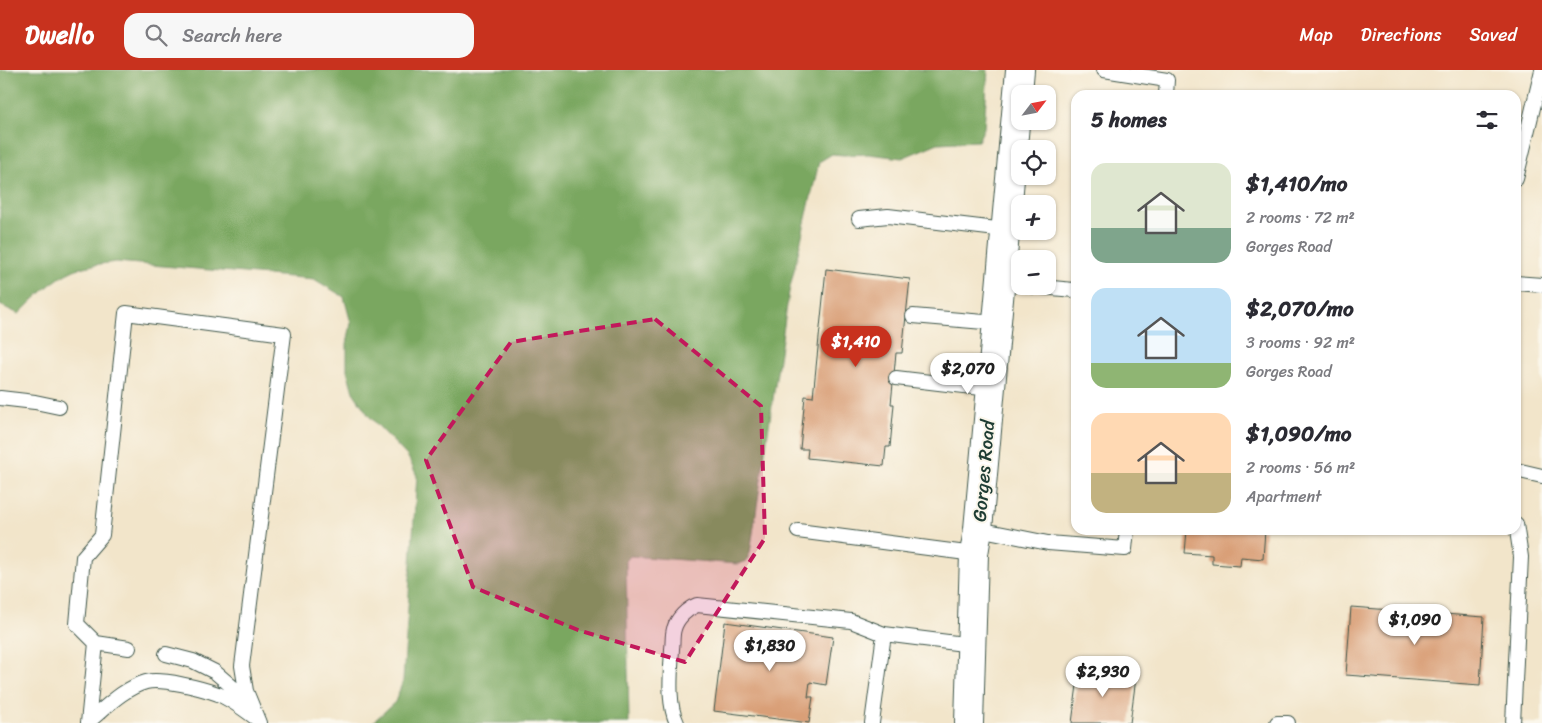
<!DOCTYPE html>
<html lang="en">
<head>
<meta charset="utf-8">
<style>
	body { margin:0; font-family:Sriracha,sans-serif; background:#f7f7f7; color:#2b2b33; height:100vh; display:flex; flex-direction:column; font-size:19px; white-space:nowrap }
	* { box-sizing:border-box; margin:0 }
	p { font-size:16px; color:#7c7c81 }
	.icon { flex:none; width:28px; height:28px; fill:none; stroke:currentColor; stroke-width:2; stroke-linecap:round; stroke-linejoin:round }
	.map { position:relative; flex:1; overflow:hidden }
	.panel { position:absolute; left:1071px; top:20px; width:450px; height:445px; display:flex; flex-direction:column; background:#fff; border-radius:15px; box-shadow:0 1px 4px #0004 }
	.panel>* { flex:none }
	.needle { width:32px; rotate:58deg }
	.buttons { position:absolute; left:1011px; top:15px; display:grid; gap:10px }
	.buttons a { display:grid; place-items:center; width:45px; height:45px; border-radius:10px; background:#fff; box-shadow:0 1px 4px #0004; font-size:25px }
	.price { position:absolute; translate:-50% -42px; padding:0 11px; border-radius:18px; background:#fff; color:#222; font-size:16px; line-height:32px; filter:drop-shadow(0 1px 2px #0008) }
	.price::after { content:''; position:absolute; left:50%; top:30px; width:15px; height:11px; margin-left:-8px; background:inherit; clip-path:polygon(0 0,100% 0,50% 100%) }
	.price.current { background:#c8321e; color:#fff }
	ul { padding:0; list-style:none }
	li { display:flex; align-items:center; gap:15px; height:125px; padding:0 20px }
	li span { display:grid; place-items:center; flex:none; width:140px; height:100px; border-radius:15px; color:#555 }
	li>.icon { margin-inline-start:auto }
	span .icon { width:60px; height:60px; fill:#fffc; stroke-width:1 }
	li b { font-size:21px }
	h2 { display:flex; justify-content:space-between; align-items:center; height:60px; padding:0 20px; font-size:21px }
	header { display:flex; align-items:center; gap:30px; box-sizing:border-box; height:70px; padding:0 25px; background:#c8321e; color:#fff }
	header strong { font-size:24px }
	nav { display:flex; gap:28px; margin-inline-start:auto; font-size:18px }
	.search { width:350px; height:45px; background:#f7f7f7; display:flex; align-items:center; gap:12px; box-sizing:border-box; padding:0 18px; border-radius:15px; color:#7c7c81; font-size:19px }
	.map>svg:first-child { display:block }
</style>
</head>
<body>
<header>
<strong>Dwello</strong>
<div class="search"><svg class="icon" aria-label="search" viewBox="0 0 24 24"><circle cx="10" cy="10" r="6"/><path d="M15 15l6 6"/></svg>Search here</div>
<nav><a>Map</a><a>Directions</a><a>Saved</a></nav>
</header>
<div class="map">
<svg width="1542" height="653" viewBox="0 0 1542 653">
	<rect width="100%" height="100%" fill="#fbf7ec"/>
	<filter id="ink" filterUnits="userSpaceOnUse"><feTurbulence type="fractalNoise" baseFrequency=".02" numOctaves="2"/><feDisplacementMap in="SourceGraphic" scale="10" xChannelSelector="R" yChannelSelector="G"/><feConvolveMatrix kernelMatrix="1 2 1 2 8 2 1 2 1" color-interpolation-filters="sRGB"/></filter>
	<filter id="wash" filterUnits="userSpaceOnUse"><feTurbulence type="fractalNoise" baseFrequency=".0096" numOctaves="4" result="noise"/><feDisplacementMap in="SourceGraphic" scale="20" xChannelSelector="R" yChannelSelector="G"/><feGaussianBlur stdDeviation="1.12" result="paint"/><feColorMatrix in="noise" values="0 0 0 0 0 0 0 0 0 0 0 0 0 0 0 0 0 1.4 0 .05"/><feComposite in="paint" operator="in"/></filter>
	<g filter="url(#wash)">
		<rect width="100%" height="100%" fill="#f2e5ca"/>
		<path fill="#7aa760" stroke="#4c724a" d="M0,0H988L984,58L978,71L938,73L902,88L868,84L844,85L832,84L819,92L789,222L750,483L746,491L738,494L630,486L626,491L629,653H372L395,632L403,611L417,406L408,387L369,346L353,322L347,300V274L351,253L344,227L314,209L116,192C102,194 87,195 74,200C53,209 35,228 19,244L0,235Z"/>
		<g id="blocks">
			<path fill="#d99f77" d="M826,199L910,209L902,283H896L891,334H894L890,377H886L884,396L807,388L808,379H800L805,326L813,327Z
				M1187,460H1265L1263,489L1241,487L1240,496L1212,494V485L1185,483Z
				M1351,537L1484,547L1480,615L1346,605Z
				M725,552L833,567L826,615L810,612L808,627H813L809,653L714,641Z
				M1079,600L1136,608L1130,653H1072Z"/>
		</g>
	</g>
	<g filter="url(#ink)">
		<use href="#blocks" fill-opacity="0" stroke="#3f564a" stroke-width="1"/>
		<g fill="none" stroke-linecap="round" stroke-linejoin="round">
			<g stroke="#3f564a" stroke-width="16">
				<path id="service" d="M1104,0L1167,10L1166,25
					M1516,109L1542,0
					M859,149L888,146L1005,160
					M1516,213L1542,215
					M1000,214L1020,215
					M1030,216L1074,220
					M913,246L996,253
					M896,308L990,319
					M0,328L35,332L59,337
					M1516,400L1542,406
					M978,459L1048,473L1125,479L1127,460
					M798,461L974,484
					M96,573L129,578
					M166,584L193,591L215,602L251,633
					M88,652C105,638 124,618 146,612C162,608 201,618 218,624C232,630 245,640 257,649
					M88,653L96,573L77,554L83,487L102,465L126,243L284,264L242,596L246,621L259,653
					M677,653C667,633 671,601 672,579C673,573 672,565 674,559C677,548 687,539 697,535L851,551L884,564L972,575
					M872,653L884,564
					M1277,653H1288
					M1513,653L1521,487L1516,454"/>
			</g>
			<g stroke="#3f564a" stroke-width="30">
				<path id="minor" d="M969,653L974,484L978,459L1020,0"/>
			</g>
			<use href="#service" stroke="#fff" stroke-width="14"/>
			<use href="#minor" stroke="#fff" stroke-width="28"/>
		</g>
	</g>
	<path fill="#c2185b" fill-opacity="0.2" stroke="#c2185b" stroke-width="4" stroke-dasharray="10 6" stroke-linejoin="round" d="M655,249L761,336L765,468L685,592L578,560L473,517L426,390L511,272Z"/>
	<g text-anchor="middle" stroke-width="4" stroke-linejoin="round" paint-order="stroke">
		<g font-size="19" fill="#1f3d34" stroke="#fbf7ec">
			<text transform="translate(983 401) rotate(-85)" y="7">Gorges Road</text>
		</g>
	</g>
</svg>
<div class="buttons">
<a><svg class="needle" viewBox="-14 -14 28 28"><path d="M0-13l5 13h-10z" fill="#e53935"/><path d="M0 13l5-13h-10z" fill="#7c7c81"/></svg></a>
<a><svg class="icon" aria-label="locate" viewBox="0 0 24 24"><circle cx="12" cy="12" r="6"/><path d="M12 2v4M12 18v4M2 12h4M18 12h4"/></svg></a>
<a>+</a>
<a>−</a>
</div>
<b class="price current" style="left:856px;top:298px">$1,410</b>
<b class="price" style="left:968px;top:325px">$2,070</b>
<b class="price" style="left:1415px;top:576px">$1,090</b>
<b class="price" style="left:770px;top:602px">$1,830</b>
<b class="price" style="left:1103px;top:628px">$2,930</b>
<section class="panel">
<h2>5 homes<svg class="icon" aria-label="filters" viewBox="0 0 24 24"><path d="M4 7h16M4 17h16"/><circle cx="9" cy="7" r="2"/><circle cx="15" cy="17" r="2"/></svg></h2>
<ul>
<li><span style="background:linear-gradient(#dfe7d0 65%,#7fa58c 0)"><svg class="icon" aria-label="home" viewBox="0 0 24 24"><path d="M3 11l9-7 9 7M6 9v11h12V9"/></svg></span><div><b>$1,410/mo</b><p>2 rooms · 72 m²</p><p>Gorges Road</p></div></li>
<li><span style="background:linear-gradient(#bfe0f5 75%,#8fb573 0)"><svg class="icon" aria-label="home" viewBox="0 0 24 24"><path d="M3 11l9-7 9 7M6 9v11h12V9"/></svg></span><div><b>$2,070/mo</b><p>3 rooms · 92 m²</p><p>Gorges Road</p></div></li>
<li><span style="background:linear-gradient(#ffd9b3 60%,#c2b280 0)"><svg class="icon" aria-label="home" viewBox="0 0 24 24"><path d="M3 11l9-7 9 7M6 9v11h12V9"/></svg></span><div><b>$1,090/mo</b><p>2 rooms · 56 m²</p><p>Apartment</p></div></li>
</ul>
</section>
</div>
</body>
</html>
